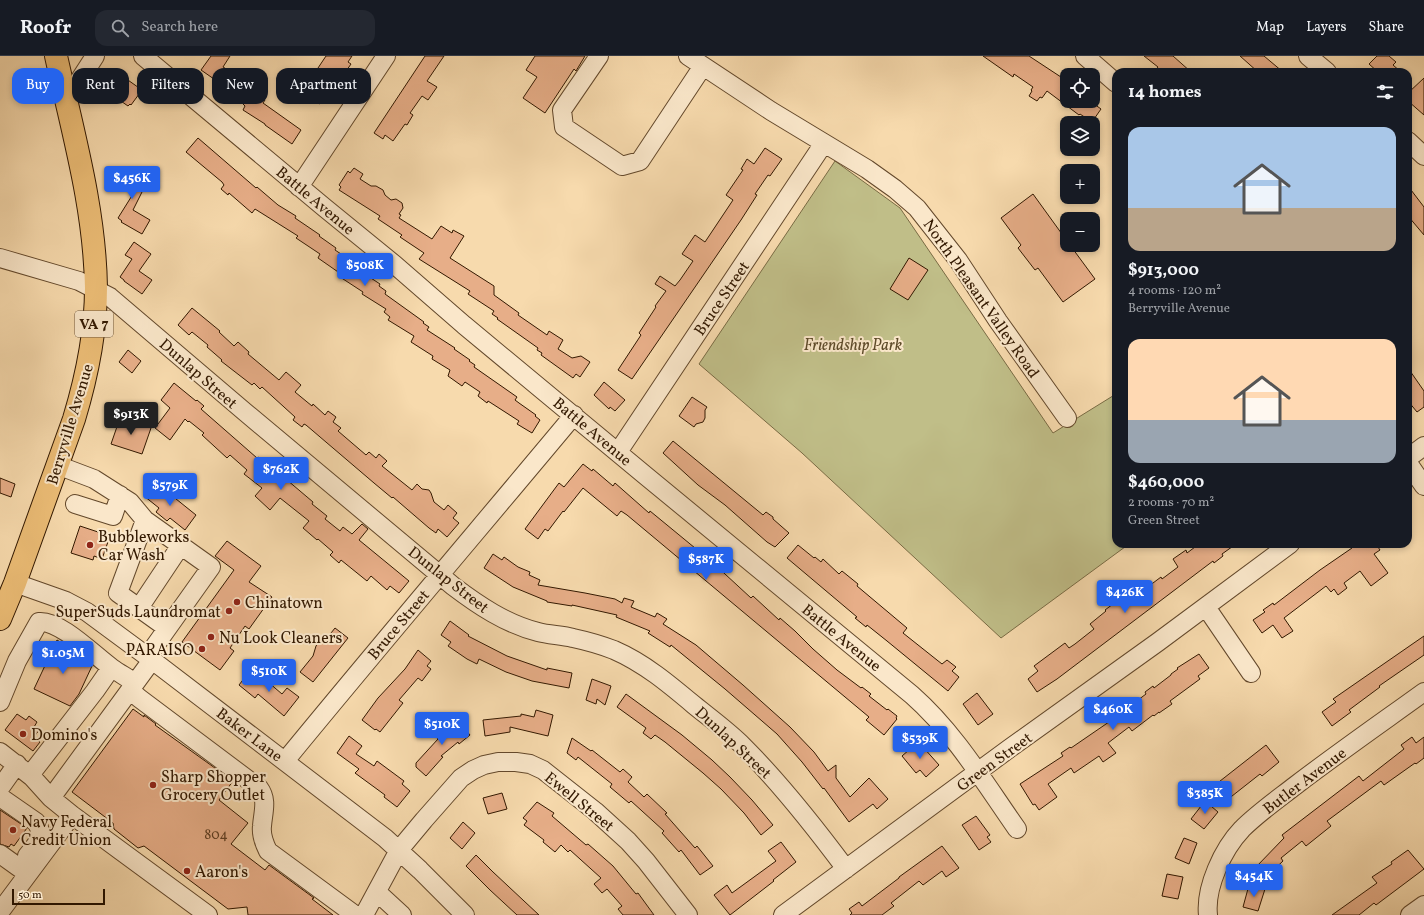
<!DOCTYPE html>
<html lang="en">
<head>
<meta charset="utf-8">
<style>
	body { margin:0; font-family:Vollkorn,serif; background:#242831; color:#f1f3f6; height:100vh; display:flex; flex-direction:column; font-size:15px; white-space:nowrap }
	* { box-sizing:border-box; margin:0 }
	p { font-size:13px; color:#9ea1a6 }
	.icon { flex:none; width:22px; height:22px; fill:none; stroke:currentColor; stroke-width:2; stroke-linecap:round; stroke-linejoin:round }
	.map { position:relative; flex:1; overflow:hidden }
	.details { position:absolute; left:1112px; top:12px; width:300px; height:480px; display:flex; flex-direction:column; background:#171b24; border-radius:12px; box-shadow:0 2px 6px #0003 }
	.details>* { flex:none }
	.guide { position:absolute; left:12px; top:12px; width:380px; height:36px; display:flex; gap:8px }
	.fabs { position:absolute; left:1060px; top:12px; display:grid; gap:8px }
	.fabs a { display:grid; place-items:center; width:40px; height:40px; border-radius:8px; background:#171b24; box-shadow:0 2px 6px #0003; font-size:20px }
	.scale { position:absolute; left:12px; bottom:10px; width:93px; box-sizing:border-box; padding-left:4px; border:2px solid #321800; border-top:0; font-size:11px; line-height:14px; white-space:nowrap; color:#321800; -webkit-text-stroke:3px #fae7ca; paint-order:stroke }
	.price { position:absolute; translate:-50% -34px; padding:0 9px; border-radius:4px; background:#2563eb; color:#fff; font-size:13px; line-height:26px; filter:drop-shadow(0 1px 2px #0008) }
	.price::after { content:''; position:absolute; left:50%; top:24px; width:12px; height:9px; margin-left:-6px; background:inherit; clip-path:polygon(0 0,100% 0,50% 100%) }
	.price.active { background:#222; color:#fff }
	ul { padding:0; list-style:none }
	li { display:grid; align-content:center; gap:8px; height:212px; padding:0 16px }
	li span { display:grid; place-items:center; height:124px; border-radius:12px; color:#555 }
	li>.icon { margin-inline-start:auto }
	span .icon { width:72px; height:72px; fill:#fffc; stroke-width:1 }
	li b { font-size:17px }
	h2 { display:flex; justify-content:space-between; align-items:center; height:48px; padding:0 16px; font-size:17px }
	.tag { padding:0 14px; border-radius:12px; background:#171b24; box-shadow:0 2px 6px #0003; font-size:14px; line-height:36px }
	.tag.active { background:#2563eb; color:#fff }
	header { display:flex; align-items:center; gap:24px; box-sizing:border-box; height:56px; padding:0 20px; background:#171b24; border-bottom:1px solid #363941 }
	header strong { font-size:19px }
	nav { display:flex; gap:22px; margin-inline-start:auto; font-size:14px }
	.search { width:280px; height:36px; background:#242831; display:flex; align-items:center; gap:10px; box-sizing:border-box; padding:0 14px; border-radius:12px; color:#9ea1a6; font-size:15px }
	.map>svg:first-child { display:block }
</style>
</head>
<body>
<header>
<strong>Roofr</strong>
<div class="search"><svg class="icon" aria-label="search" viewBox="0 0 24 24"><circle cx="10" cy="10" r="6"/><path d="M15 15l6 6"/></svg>Search here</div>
<nav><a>Map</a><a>Layers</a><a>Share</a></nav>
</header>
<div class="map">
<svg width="1424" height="859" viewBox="0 0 1424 859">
	<rect width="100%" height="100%" fill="#f7daad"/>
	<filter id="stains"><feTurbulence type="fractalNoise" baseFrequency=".005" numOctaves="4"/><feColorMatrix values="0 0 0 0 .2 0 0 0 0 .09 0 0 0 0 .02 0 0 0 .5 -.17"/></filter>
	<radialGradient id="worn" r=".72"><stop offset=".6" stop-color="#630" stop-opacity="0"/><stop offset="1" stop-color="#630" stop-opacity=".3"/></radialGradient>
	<path fill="#c0be88" stroke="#796b44" d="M835,105L900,152L1053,377L1116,338V488H1129L1001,582L802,397L699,308Z"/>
	<path fill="#e7ae88" stroke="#321800" d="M211,0H230L223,11L228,14L227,16L246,29L244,31L265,44L263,47L301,74L292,88L265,69V68L243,54L245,50L242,47L226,37L227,35L222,32L224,30L201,14Z
		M326,0H352L348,6L351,8L342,21L339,19L320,48L301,35L303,32L302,26L304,22L312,21Z
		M425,0H444L427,25L437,31L428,44L422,40L410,57L413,59L407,69L405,68L393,85L385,79L383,83L374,77Z
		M535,0H585L576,15L574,13L545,57L523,42L537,21L526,14Z
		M983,0H1029L1067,25V45H1090L1101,53L1092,66L1080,58L1079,59L1047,35L1042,42L1040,41L1037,45L1029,40L1032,35L1031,34L1033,31L1014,18L1013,21Z
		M1144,0H1173L1191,16H1154L1158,11Z
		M1240,0H1264L1283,16H1258Z
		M1377,0H1389L1396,6L1393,9L1401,16H1378L1369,8Z
		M118,17L142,34L131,49L130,48L128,50L105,34Z
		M1424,22V59L1408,45V37Z
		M198,82L256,132L257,131L278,149L296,160L295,162L320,179L319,180L336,192L335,194L341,198L339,201L380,228L379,230L386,235L385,238L424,266L423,267L429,271L427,274L455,292L454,293L470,304L469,305L475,309L474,311L517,341L515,344L519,347L536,359L535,360L540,364L532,377L517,368L519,365L488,345L487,347L478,340L480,336L465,326L462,330L448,320L450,314L432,303L433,300L411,286L414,280L388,264L390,261L384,256L386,253L362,238L363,236L340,221L341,218L318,202L320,198L296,182L298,180L255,153L252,157L229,137L228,139L221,133L224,129L222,126L186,96Z
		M765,92L782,103L770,120L768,119L755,138L757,139L741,164L632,323L618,314L641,279L639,277L656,251L655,250L666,235L655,228L660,220L675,230L680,224L693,205L682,198L695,179L705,186L733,144L726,139L743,114L741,113L747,103L754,108Z
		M354,112L363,118L360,123L371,130H376L383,134L385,139L391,144L396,143L402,147L403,152L399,158L401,159L399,162L432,183L441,170L452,177L453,174L464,180L450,202L494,230V239L519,257L518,259L547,279L549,275L563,284L558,293L572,302L581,300L590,306L580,321L576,318L573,322L541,299L542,297L537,294L538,292L497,263L498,262L492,258L494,255L468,238L470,235L419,203L424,197L400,181L402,179L378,163L380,160L339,134L341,131L339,129L348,115L350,117Z
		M121,113L125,115L126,114L148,124L133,154L150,164L142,178L121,166L122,165L118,162L133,138L118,131L119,130L114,127Z
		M1408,130L1424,151V179L1408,160Z
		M1033,138L1067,185V189H1070L1095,223L1063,246L1038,212L1035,214L1018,192L1021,189L1001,162Z
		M134,186L151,198L139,215L152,224L142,238L124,225V224L120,221L132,203L125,199Z
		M909,202L928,214L908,244L890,233Z
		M192,252L220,275L219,276L234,290L238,286L249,296L248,298L279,324L286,316L301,329L295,336L312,350L313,348L325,359L328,355L336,361L333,366L341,372L338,375L366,399L369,396L376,402L379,398L387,405L382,410L412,434L417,428L422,433L429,434L431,437L434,446L444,454L448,449L457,457L453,462L459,467L447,481L438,473L436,477L429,472L393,441L392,442L374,427L306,369L304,368L302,371L293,364L295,361L262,331L260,333L254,327L252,329L221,305L222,304L207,291L208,289L192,276L189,279L178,269Z
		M128,294L141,305L132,317L119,306Z
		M1408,312L1424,335V351L1417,356L1408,345Z
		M604,326L625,344L615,355L610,351L609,353L594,339Z
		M174,327L196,345L197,344L204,350L201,353L257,402L258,401L267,407L313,446L312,448L327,460L325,463L340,475L343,471L352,478L362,468L368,473L359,484L409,525L399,537L390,530L387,534L371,520L367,525L341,504L339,507L330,499L333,496L318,483L317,484L303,472L309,465L280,442L270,454L255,440L262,432L244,418L247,414L230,399L227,402L202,379L204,377L189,365L188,366L185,363L170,384L155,372L170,352L161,344Z
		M692,341L707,351L705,354V362L703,366L696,368L694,371L679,360Z
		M120,362L151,372L142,398L111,388Z
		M673,385L763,459L766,456L773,461V463L789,477L775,491L767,486L725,449L698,429L663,397Z
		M583,408L592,415L593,413L613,430L615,427L649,457L650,455L712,506L751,542L753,540L779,564L780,562L795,575L813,593L837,614L861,632L862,631L871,638L869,640L887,654L888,653L897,660L896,662L897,663L884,679L866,664L869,661L627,459L621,455L617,460L583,432L564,456L563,455L548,475L545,473L538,483L525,473L559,427L564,431Z
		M0,422L15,428L11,441L0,437Z
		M155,426L196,459L185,474L170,462L167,465L156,456L159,452L144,440Z
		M80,470L110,480L102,503L94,500L93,504L71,497Z
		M227,485L261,510L249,526L272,541L249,573L245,570L230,592L234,595L220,614L182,586L234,514L215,500Z
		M1199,488H1236L1222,498L1223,500L1214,507L1213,505L1057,623L1037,636L1028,623L1038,615L1034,610L1065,587L1069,592L1075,588L1094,573L1090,568L1106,555L1105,554L1121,542L1122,544L1126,541L1130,547L1150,532L1149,530L1161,521L1162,523L1178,511L1173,503L1186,494L1187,497Z
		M1349,488H1376L1380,494L1374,498L1388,517L1371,530L1360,515L1344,527L1347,532L1338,539L1334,533L1331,536L1326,530L1284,562L1293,575L1282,582L1273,569L1262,577L1253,564L1265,556L1263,554L1273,547L1274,549L1320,514L1352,492Z
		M798,489L814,502L815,501L821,506L823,503L839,518L842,515L858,528L857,530L907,572L903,577L942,608L947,604L956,611L952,615L959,621L948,635L887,585L867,569L866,571L855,562L857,561L787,502Z
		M493,498L502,504L504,501L518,511L530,516L529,519L540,524L538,529L585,537L615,543L622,547L624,542L634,545L631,551L655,561L657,557L667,563L663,568L696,589L743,629L790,671L814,696L828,715L836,709V722L850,741L869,722L888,743L877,753L873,748L849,766L824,732L823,733L802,706L777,678L725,633L671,589L670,591L648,577L650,575L616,561L617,559L572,549V550L547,546V545L513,531L484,512Z
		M450,565L469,579L468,580L507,600L547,614V612L572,617L569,632L532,625L506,616L479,603L477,608L467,603L448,590L451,586L441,579Z
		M335,572L348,582L313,626L300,616L313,600L316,590L324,579L327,582Z
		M1424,580V599L1379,630L1380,631L1349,654L1351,656L1332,670L1322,656L1336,646L1333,643Z
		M57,584L70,592L92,610L79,638L70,650L34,633Z
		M418,594L431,605L427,610L431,613L422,625L418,622L399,644L403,647L380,676L376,673L375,674L362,664L378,642L405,613Z
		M1199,598L1209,612L1198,620L1200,623L1170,645L1172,648L1159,657V656L1154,660L1153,659L1132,675L1129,671L1108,687L1116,697L1103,706L1099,700L1074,717L1071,712L1048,728L1057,741L1039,754L1035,748L1033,749L1020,728L1063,700L1061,697L1070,691L1071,692L1106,668L1146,638L1145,636L1153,630L1154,632L1171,619V618L1178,613L1177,612Z
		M249,616L258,623L261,620L282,638L287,632L299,641L284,660L258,638L255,642L239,629Z
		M592,623L611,630L605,649L597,643L596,648L586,644Z
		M977,637L993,658L978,669L963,648Z
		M626,638L682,679L712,704L730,721L752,744L773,769L761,779L744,757L721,733L703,717L665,686L655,679L651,683L643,677L646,672L617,651Z
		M133,653L144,661V659L156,668L155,669L233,725L219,744L248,767L231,788L265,814L269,809L314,842L312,843L333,859H248L247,851L228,853L144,790L138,792L114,773L113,767L72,736Z
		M536,654L553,659L548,680L510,671V676L485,680L483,664L521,660V658L534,661Z
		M17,658L26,664L29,660L37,666L34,671L39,674L34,681L40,686L33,695L5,674Z
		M453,663L456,667L459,666L470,679L459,688L458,686L441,700L443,701L426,720L416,711V707L438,683L435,678Z
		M349,680L362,690L356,698L374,710L377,705L404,725L402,728L410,735L397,751L384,741L385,739L355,717L359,713L337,697Z
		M1412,681L1416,687L1424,681V702L1416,708L1415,707L1384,729L1381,725L1358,742L1327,765L1331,770L1306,790L1302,785L1281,802L1283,805L1266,821L1256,811L1284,782L1282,779L1359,720L1363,725L1404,693L1401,689Z
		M572,682L591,695L592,694L620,716L623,713L632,721L628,726L644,741L647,738L667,757L665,758L695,792L697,790L713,810L700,819L681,794L679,796L662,777L664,775L631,745L629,747L610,731L612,728L578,701L576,704L567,697Z
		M917,687L922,692L923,691L939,709L926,721L920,714L916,717L902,700Z
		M1266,689L1279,706L1262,720L1260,718L1227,744L1215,729Z
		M502,737L507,753L488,758L483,742Z
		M1205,745L1218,756L1204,773L1191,763Z
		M537,746L554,757L552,760L586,789L588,788L613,810L636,838L638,837L654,859H623L618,853L622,850L607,833L602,837L594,828L601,822L570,794L568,796L561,789L555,796L543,786L544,784L524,769L527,765L523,762Z
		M0,754L27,772L14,790L11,788L9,791L0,788Z
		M976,760L990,779L987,781L991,786L979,794L962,769Z
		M463,766L475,777L462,793L450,782Z
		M1184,782L1197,787L1189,808L1175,802Z
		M781,786L796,806L773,824L774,825L730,859L714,839L727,829L732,837L776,805L768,795Z
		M942,790L959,812L946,821L942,815L923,829L919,825L891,847L894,850L882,859H850L852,857L849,853L859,846L862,850L899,822V821Z
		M1408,794L1424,813L1376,849L1374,847L1359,859H1332L1377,827L1372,821L1392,808L1391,806Z
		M476,799L493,816L539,859H517L490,834L466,810Z
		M1167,818L1183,821L1178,843L1162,840Z
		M1249,829L1265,833L1258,855L1243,851Z"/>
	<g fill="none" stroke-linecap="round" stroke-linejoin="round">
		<g stroke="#63482b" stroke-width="20">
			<path id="minor" d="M143,0L325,152L395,209L464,269L646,420L912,639C955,677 984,726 1017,773
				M599,0L562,54L564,71L622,110L640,105L703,10
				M688,0L771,55L867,113L895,133L917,152L958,204L998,265L1067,362
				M1085,0L1116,27
				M1308,0L1327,16
				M66,45L95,0
				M1408,85L1424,100
				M299,131L386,0
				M0,202L79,225L110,241L245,356L453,530C478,549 506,568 538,576C549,579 562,579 573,582C587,585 601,589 614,594C644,607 669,628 694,649C710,662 728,675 743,690C781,728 814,770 846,813
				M618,396L824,87
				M1408,402L1424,390
				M1408,407L1424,430
				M57,409L94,423L130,446L145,464
				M75,448L113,460L120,439
				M15,527L66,545L87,556L152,604L385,782L420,814L465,859
				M1206,551L1251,617
				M139,552L181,489
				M147,601L211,511L145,464L118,537L167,572
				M130,634L139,642L259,732C268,744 263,756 262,770C261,778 264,787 268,795L355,859
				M0,646L17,605L39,566C60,564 94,599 112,612C119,617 128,622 135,627
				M0,696L32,721L51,742L72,759L208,859
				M285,705C380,589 478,474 574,359
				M30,719L95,635L111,612
				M0,732L17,708
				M0,741L36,766C46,781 36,788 27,800
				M51,742L152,604
				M0,798L28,818
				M377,836L402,859
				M2,853L72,759
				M364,859L399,794L424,764L461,722L473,714L484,709L498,706H516L530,708L543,714L595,755L628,785L646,805L688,859
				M783,859L1010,692L1158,586L1290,488
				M1208,859C1205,831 1223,793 1242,773C1258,757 1278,743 1296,729C1338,697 1381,667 1424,636
				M1410,859L1424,849"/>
		</g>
		<g stroke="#321800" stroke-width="24">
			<path id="major" d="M0,563L15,527L74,363C87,320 96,276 96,232C95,153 73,77 56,0"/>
		</g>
		<use href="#minor" stroke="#fae7ca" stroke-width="18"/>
		<use href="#major" stroke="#ecbd76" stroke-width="22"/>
	</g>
	<g fill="#8f2418" stroke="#fae7ca" stroke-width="1.5">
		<circle cx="90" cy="489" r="4"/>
		<circle cx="237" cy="546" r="4"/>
		<circle cx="229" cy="555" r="4"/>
		<circle cx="211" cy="581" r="4"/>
		<circle cx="202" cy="593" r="4"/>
		<circle cx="23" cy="678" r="4"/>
		<circle cx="153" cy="729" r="4"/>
		<circle cx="13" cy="774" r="4"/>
		<circle cx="187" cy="815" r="4"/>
	</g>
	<g text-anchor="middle" stroke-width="4" stroke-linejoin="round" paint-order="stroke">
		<g font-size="14" fill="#5f3e22">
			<text x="216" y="783">804</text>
		</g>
		<rect fill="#fae7ca" stroke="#6e563d" stroke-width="1" x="75" y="255" width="38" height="26" rx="3"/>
		<g font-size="15" font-weight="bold" fill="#321800">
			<text x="94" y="273">VA 7</text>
		</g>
		<g font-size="16" fill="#321800" stroke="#fae7ca">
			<text transform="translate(316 144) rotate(40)" y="6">Battle Avenue</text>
			<text transform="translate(721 242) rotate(-56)" y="6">Bruce Street</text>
			<text transform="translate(982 242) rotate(55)" y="6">North Pleasant Valley Road</text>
			<text transform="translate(199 317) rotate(41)" y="6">Dunlap Street</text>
			<text transform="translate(69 368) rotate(-73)" y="6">Berryville Avenue</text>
			<text transform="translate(593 375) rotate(40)" y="6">Battle Avenue</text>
			<text transform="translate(449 523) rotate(38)" y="6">Dunlap Street</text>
			<text transform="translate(398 568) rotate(-50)" y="6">Bruce Street</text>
			<text transform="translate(842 581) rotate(39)" y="6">Battle Avenue</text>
			<text transform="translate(250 678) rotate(37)" y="6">Baker Lane</text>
			<text transform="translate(734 686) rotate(43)" y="6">Dunlap Street</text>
			<text transform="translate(994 705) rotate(-36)" y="6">Green Street</text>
			<text transform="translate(1304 724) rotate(-37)" y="6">Butler Avenue</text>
			<text transform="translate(580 745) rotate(39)" y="6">Ewell Street</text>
		</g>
		<g font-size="16" font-style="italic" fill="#5d4a29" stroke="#fae7ca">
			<text x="853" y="294">Friendship Park</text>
		</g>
		<g font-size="16" fill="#321800" stroke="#fae7ca" text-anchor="start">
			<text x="98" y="486">Bubbleworks<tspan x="98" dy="18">Car Wash</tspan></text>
			<text x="245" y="552">Chinatown</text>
			<text x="221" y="561" text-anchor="end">SuperSuds Laundromat</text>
			<text x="219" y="587">Nu Look Cleaners</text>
			<text x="194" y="599" text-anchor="end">PARAISO</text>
			<text x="31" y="684">Domino's</text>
			<text x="161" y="726">Sharp Shopper<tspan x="161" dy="18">Grocery Outlet</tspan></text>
			<text x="21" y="771">Navy Federal<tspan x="21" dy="18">Credit Union</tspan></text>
			<text x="195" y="821">Aaron's</text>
		</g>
	</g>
	<rect width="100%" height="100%" filter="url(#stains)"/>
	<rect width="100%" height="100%" fill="url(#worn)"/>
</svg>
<div class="fabs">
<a><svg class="icon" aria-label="locate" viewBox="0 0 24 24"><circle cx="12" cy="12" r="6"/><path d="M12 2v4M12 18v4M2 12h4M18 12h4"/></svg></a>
<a><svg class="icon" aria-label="layers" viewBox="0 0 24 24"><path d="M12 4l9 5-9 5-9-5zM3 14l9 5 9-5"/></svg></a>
<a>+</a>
<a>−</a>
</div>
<div class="scale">50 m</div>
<b class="price" style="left:132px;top:144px">$456K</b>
<b class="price" style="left:365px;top:231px">$508K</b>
<b class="price active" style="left:131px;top:380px">$913K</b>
<b class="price" style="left:281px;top:435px">$762K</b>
<b class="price" style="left:170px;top:451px">$579K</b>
<b class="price" style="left:706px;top:525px">$587K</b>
<b class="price" style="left:1125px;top:558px">$426K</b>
<b class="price" style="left:63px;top:619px">$1.05M</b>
<b class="price" style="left:269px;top:637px">$510K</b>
<b class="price" style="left:1113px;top:675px">$460K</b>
<b class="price" style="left:442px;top:690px">$510K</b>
<b class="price" style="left:920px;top:704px">$539K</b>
<b class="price" style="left:1205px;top:759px">$385K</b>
<b class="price" style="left:1254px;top:842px">$454K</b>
<div class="guide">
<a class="tag active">Buy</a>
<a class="tag">Rent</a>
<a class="tag">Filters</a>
<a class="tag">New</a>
<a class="tag">Apartment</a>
</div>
<section class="details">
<h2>14 homes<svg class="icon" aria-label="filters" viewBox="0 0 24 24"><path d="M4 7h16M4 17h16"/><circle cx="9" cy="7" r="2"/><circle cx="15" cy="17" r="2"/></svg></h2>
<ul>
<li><span style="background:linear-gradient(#a9c7e8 65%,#b9a48a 0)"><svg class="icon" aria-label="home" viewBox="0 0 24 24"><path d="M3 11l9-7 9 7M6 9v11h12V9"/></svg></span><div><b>$913,000</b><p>4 rooms · 120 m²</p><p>Berryville Avenue</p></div></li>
<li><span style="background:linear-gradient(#ffd9b3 65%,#9aa5b1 0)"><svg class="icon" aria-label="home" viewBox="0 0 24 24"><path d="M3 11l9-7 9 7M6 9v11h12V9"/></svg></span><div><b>$460,000</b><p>2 rooms · 70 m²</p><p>Green Street</p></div></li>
</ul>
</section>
</div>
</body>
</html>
